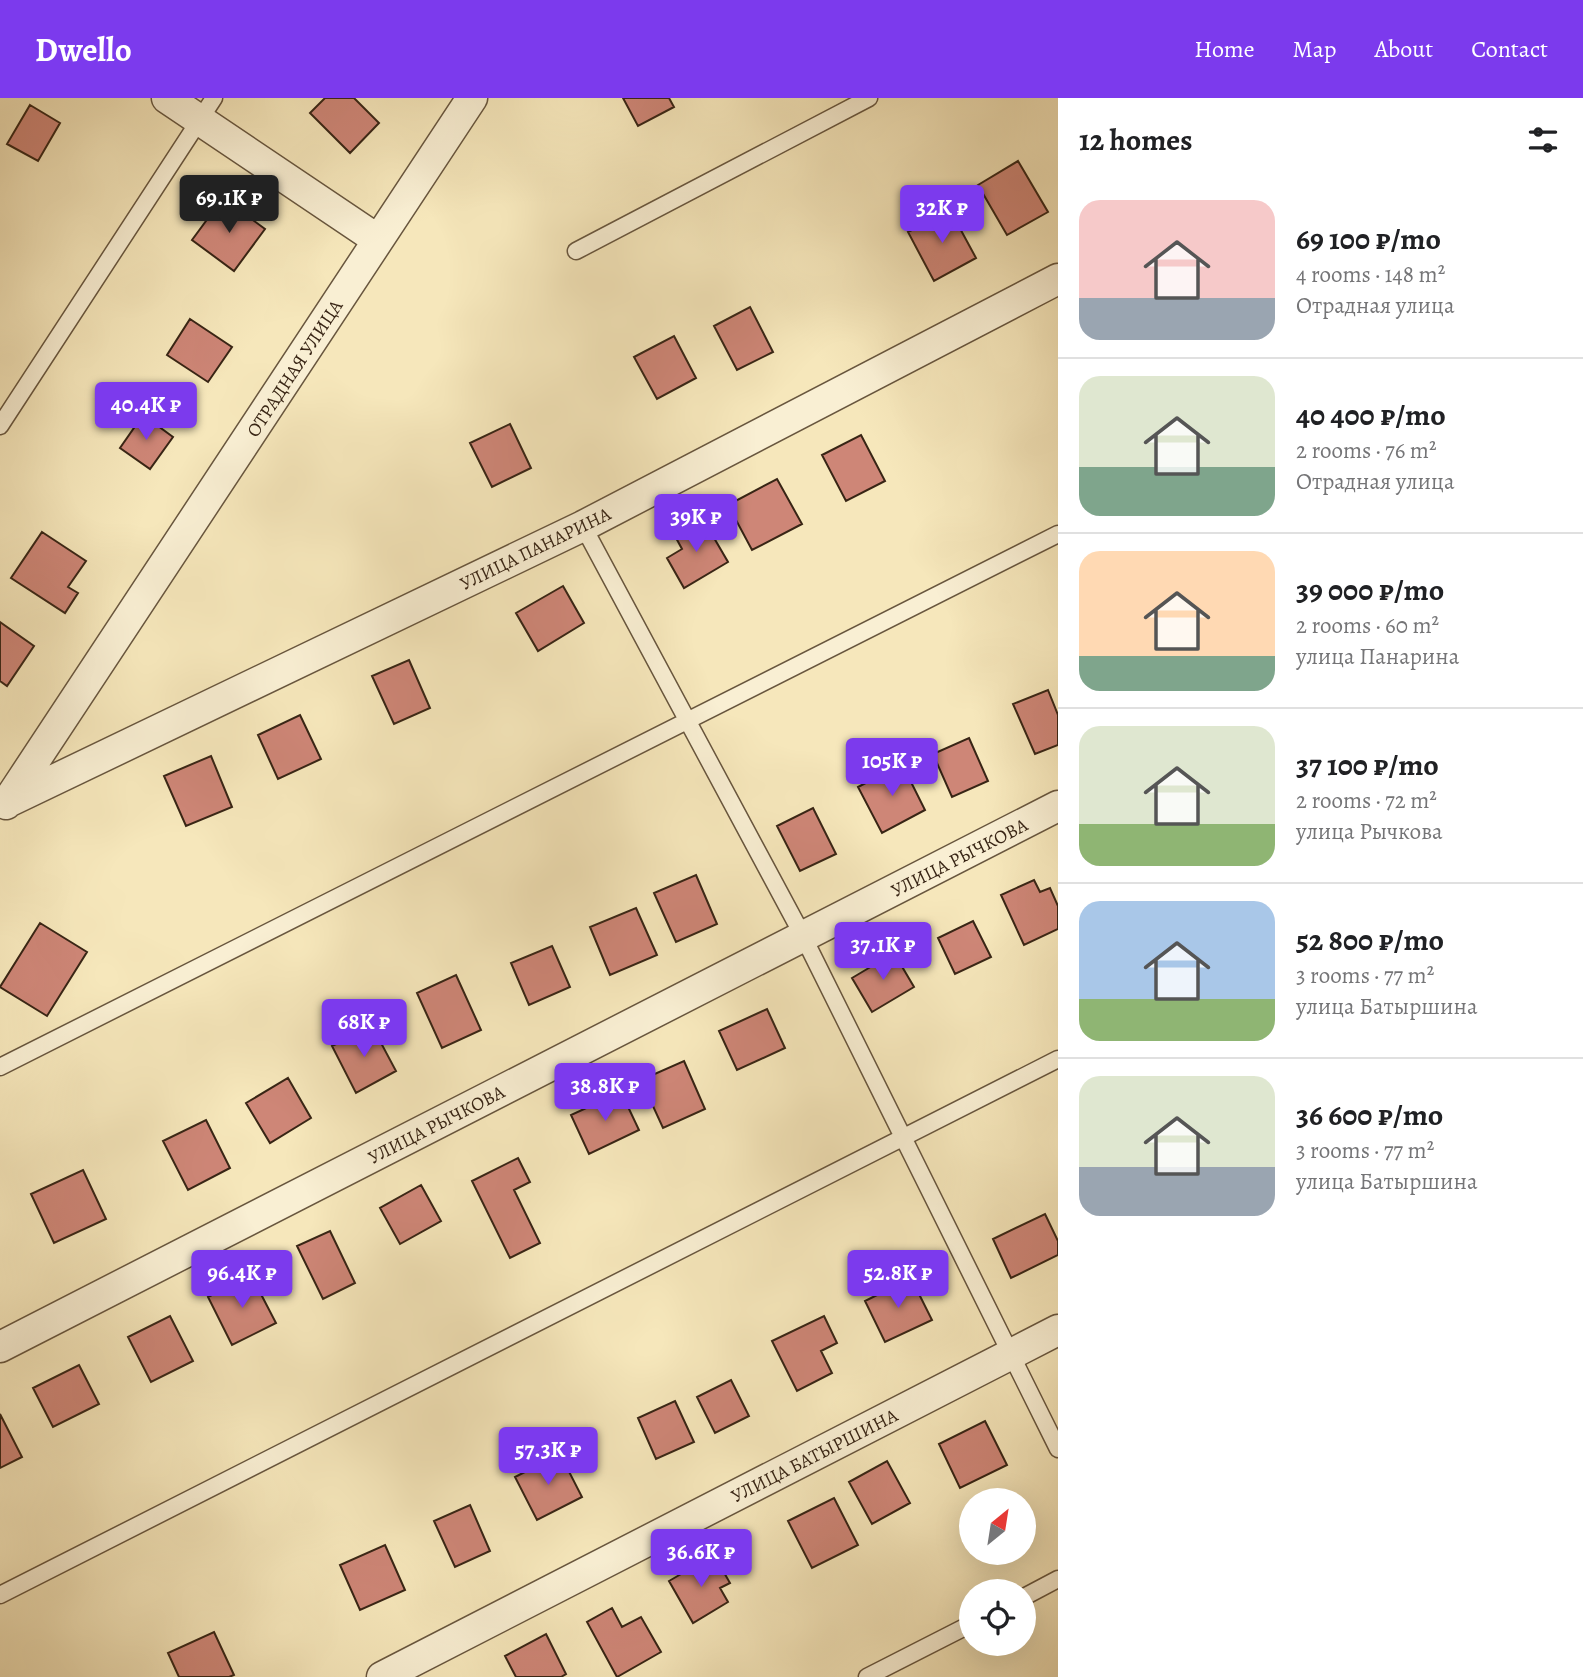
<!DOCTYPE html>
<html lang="en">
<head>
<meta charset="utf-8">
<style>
	body { margin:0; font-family:Alegreya,serif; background:#f6f6f6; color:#202124; height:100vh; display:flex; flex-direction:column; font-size:26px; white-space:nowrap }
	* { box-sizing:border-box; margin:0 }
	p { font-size:23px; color:#757577 }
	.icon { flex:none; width:38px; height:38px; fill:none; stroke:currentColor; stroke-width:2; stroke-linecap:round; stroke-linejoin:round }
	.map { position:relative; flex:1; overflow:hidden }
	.details { display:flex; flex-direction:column; background:#fff; width:525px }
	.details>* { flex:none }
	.needle { width:46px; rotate:30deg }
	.buttons { position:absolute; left:959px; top:1390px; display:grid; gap:14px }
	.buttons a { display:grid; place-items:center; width:77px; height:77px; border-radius:50%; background:#fff; box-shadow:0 7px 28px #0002; font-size:35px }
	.price { position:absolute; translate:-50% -60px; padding:0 16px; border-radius:7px; background:#7c3aed; color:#fff; font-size:23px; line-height:46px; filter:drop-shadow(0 2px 4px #0008) }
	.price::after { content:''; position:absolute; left:50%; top:42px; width:21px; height:16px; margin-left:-10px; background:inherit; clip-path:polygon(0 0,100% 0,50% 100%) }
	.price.selected { background:#222; color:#fff }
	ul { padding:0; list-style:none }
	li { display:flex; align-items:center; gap:21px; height:175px; padding:0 21px }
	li+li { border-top:2px solid #e0e0e0 }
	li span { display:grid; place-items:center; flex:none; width:196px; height:140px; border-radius:21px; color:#555 }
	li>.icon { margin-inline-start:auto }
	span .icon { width:84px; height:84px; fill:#fffc; stroke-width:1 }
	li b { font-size:30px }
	h2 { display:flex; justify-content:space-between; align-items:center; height:84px; padding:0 21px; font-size:30px }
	header { display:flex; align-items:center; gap:42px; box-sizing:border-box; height:98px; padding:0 35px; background:#7c3aed; color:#fff }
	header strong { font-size:33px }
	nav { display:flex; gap:38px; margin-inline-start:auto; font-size:24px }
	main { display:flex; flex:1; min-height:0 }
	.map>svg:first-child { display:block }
</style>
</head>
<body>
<header>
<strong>Dwello</strong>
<nav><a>Home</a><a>Map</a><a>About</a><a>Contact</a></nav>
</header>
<main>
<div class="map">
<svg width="1058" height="1579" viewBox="0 0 1058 1579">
	<rect width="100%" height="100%" fill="#f6e7bb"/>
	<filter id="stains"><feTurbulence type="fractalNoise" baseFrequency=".00286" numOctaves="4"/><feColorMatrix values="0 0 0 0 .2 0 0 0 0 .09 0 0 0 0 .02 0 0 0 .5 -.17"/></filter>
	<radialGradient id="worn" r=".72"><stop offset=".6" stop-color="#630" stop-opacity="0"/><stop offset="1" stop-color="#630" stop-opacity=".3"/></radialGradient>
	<path fill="#ce8677" stroke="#382515" stroke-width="2" d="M325,0H354L379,25L350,55L310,15Z
		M623,0H669L674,9L638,28Z
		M30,7L60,25L38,63L7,46Z
		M1018,63L1048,114L1007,137L978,87Z
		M223,100L265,131L234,173L192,142Z
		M950,112L976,160L934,183L908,134Z
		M750,209L773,254L737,272L714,228Z
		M190,221L232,249L208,284L167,257Z
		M674,238L696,280L657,301L634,259Z
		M143,317L173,339L150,371L120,350Z
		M510,326L531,370L492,389L470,345Z
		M861,337L885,383L846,403L822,357Z
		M777,381L802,426L752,452L728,407Z
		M703,421L728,464L684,490L667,460L682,451L675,438Z
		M42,434L86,463L68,489L78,495L65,515L11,480Z
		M563,488L584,525L538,553L516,515Z
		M0,524L34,548L7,588L0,583Z
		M409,562L430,610L394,626L372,578Z
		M1048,592L1058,617V647L1035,656L1013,606Z
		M300,617L321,661L278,681L258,637Z
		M969,640L988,683L952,699L933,656Z
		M211,658L232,709L186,728L164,678Z
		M902,666L925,712L882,735L858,689Z
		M813,710L836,756L800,773L777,728Z
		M696,777L717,826L676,844L654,795Z
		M1034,782L1040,794L1050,790L1058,808V831L1024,847L1001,797Z
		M636,810L657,857L610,877L590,829Z
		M973,823L991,859L955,876L938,840Z
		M40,825L87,854L47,918L0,889Z
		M552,848L570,889L529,907L511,865Z
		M894,855L914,889L872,914L852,880Z
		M456,877L481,932L442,950L417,895Z
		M767,911L785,950L737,972L719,933Z
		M372,928L396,973L356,995L332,948Z
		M684,963L705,1011L663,1030L641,982Z
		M288,980L311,1020L270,1045L246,1005Z
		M621,994L639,1032L589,1056L571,1017Z
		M206,1022L230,1070L188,1092L163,1043Z
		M518,1060L530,1084L514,1092L540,1145L510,1160L472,1083Z
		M83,1072L106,1121L54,1145L31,1096Z
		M421,1087L441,1123L400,1146L380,1110Z
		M1045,1116L1058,1143V1157L1011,1180L993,1141Z
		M330,1133L355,1185L323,1201L297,1148Z
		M251,1177L276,1225L232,1247L208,1199Z
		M911,1180L932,1222L885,1244L865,1203Z
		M170,1218L193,1263L151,1284L128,1239Z
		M824,1218L837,1245L821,1253L832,1275L797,1293L772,1243Z
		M79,1267L99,1306L53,1329L33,1290Z
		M731,1282L749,1318L715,1335L697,1299Z
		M675,1303L694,1344L656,1361L638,1320Z
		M0,1316L22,1359L0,1370Z
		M985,1323L1007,1367L960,1390L939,1346Z
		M560,1356L582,1399L537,1422L515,1379Z
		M887,1363L910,1405L872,1426L849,1384Z
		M834,1400L858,1447L812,1470L788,1423Z
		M470,1407L490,1453L455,1469L434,1423Z
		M385,1447L405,1492L360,1512L340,1467Z
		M714,1457L730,1485L720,1490L728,1504L693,1525L669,1483Z
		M612,1510L622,1529L641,1519L661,1554L617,1579L587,1524Z
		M214,1534L234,1577L229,1579H179L168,1555Z
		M546,1536L566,1576L561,1579H516L505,1558Z"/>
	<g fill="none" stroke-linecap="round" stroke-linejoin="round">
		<g stroke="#68563e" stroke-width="19">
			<path id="service" d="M576,153L869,0
				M0,328L214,0
				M583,428L803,838L1058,1351
				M0,969L1058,436
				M0,1497L1058,961
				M1024,1499L1058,1481
				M867,1579L971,1526"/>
		</g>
		<g stroke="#68563e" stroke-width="33">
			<path id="minor" d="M167,0L378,142
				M6,705L583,428L1058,181
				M6,706L472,0
				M0,1249L1058,708
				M382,1579L1058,1232"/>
		</g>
		<use href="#service" stroke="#f9efd3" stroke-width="16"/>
		<use href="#minor" stroke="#f9efd3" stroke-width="30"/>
	</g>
	<g text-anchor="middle" stroke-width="5" stroke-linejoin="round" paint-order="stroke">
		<g font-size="19" fill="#382515" stroke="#f9efd3">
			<text transform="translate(294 270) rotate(-57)" y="7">ОТРАДНАЯ УЛИЦА</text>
			<text transform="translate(535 450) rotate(-26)" y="7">УЛИЦА ПАНАРИНА</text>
			<text transform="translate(959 759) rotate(-27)" y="7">УЛИЦА РЫЧКОВА</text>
			<text transform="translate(436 1026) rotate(-27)" y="7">УЛИЦА РЫЧКОВА</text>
			<text transform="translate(814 1357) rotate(-27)" y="7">УЛИЦА БАТЫРШИНА</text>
		</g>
	</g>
	<rect width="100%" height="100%" filter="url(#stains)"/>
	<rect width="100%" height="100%" fill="url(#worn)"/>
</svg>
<div class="buttons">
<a><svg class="needle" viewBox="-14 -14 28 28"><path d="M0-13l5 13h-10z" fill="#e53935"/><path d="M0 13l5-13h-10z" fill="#757577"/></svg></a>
<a><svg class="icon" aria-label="locate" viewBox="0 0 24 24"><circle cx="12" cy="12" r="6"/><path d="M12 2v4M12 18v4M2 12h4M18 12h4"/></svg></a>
</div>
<b class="price selected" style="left:229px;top:137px">69.1K ₽</b>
<b class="price" style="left:942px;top:147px">32K ₽</b>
<b class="price" style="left:146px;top:344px">40.4K ₽</b>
<b class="price" style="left:696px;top:456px">39K ₽</b>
<b class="price" style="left:892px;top:700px">105K ₽</b>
<b class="price" style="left:883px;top:884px">37.1K ₽</b>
<b class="price" style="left:364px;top:961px">68K ₽</b>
<b class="price" style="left:605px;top:1025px">38.8K ₽</b>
<b class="price" style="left:242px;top:1212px">96.4K ₽</b>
<b class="price" style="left:898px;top:1212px">52.8K ₽</b>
<b class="price" style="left:548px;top:1389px">57.3K ₽</b>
<b class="price" style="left:701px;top:1491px">36.6K ₽</b>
</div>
<section class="details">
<h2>12 homes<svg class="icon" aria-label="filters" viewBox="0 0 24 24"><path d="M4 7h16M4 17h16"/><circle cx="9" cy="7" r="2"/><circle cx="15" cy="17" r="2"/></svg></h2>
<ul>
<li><span style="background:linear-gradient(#f6c9c9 70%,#9aa5b1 0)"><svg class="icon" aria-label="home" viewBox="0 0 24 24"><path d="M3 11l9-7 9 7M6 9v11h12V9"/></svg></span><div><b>69 100 ₽/mo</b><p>4 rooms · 148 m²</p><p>Отрадная улица</p></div></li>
<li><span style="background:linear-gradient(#dfe7d0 65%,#7fa58c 0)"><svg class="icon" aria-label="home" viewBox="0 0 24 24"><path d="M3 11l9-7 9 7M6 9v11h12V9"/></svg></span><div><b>40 400 ₽/mo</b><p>2 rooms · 76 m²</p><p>Отрадная улица</p></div></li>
<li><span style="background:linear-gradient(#ffd9b3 75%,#7fa58c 0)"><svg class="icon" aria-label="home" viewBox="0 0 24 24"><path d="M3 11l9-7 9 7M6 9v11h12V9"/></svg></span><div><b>39 000 ₽/mo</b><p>2 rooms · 60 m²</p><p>улица Панарина</p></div></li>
<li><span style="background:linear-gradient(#dfe7d0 70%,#8fb573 0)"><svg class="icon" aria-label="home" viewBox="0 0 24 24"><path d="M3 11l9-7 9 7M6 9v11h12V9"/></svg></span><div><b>37 100 ₽/mo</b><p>2 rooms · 72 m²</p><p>улица Рычкова</p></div></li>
<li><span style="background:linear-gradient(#a9c7e8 70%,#8fb573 0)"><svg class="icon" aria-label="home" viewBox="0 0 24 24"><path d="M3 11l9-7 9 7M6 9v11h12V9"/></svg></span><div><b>52 800 ₽/mo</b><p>3 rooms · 77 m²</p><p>улица Батыршина</p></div></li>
<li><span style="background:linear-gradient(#dfe7d0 65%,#9aa5b1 0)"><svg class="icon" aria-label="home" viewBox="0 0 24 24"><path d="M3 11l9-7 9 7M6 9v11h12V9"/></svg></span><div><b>36 600 ₽/mo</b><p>3 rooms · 77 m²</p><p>улица Батыршина</p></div></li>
</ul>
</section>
</main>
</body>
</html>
